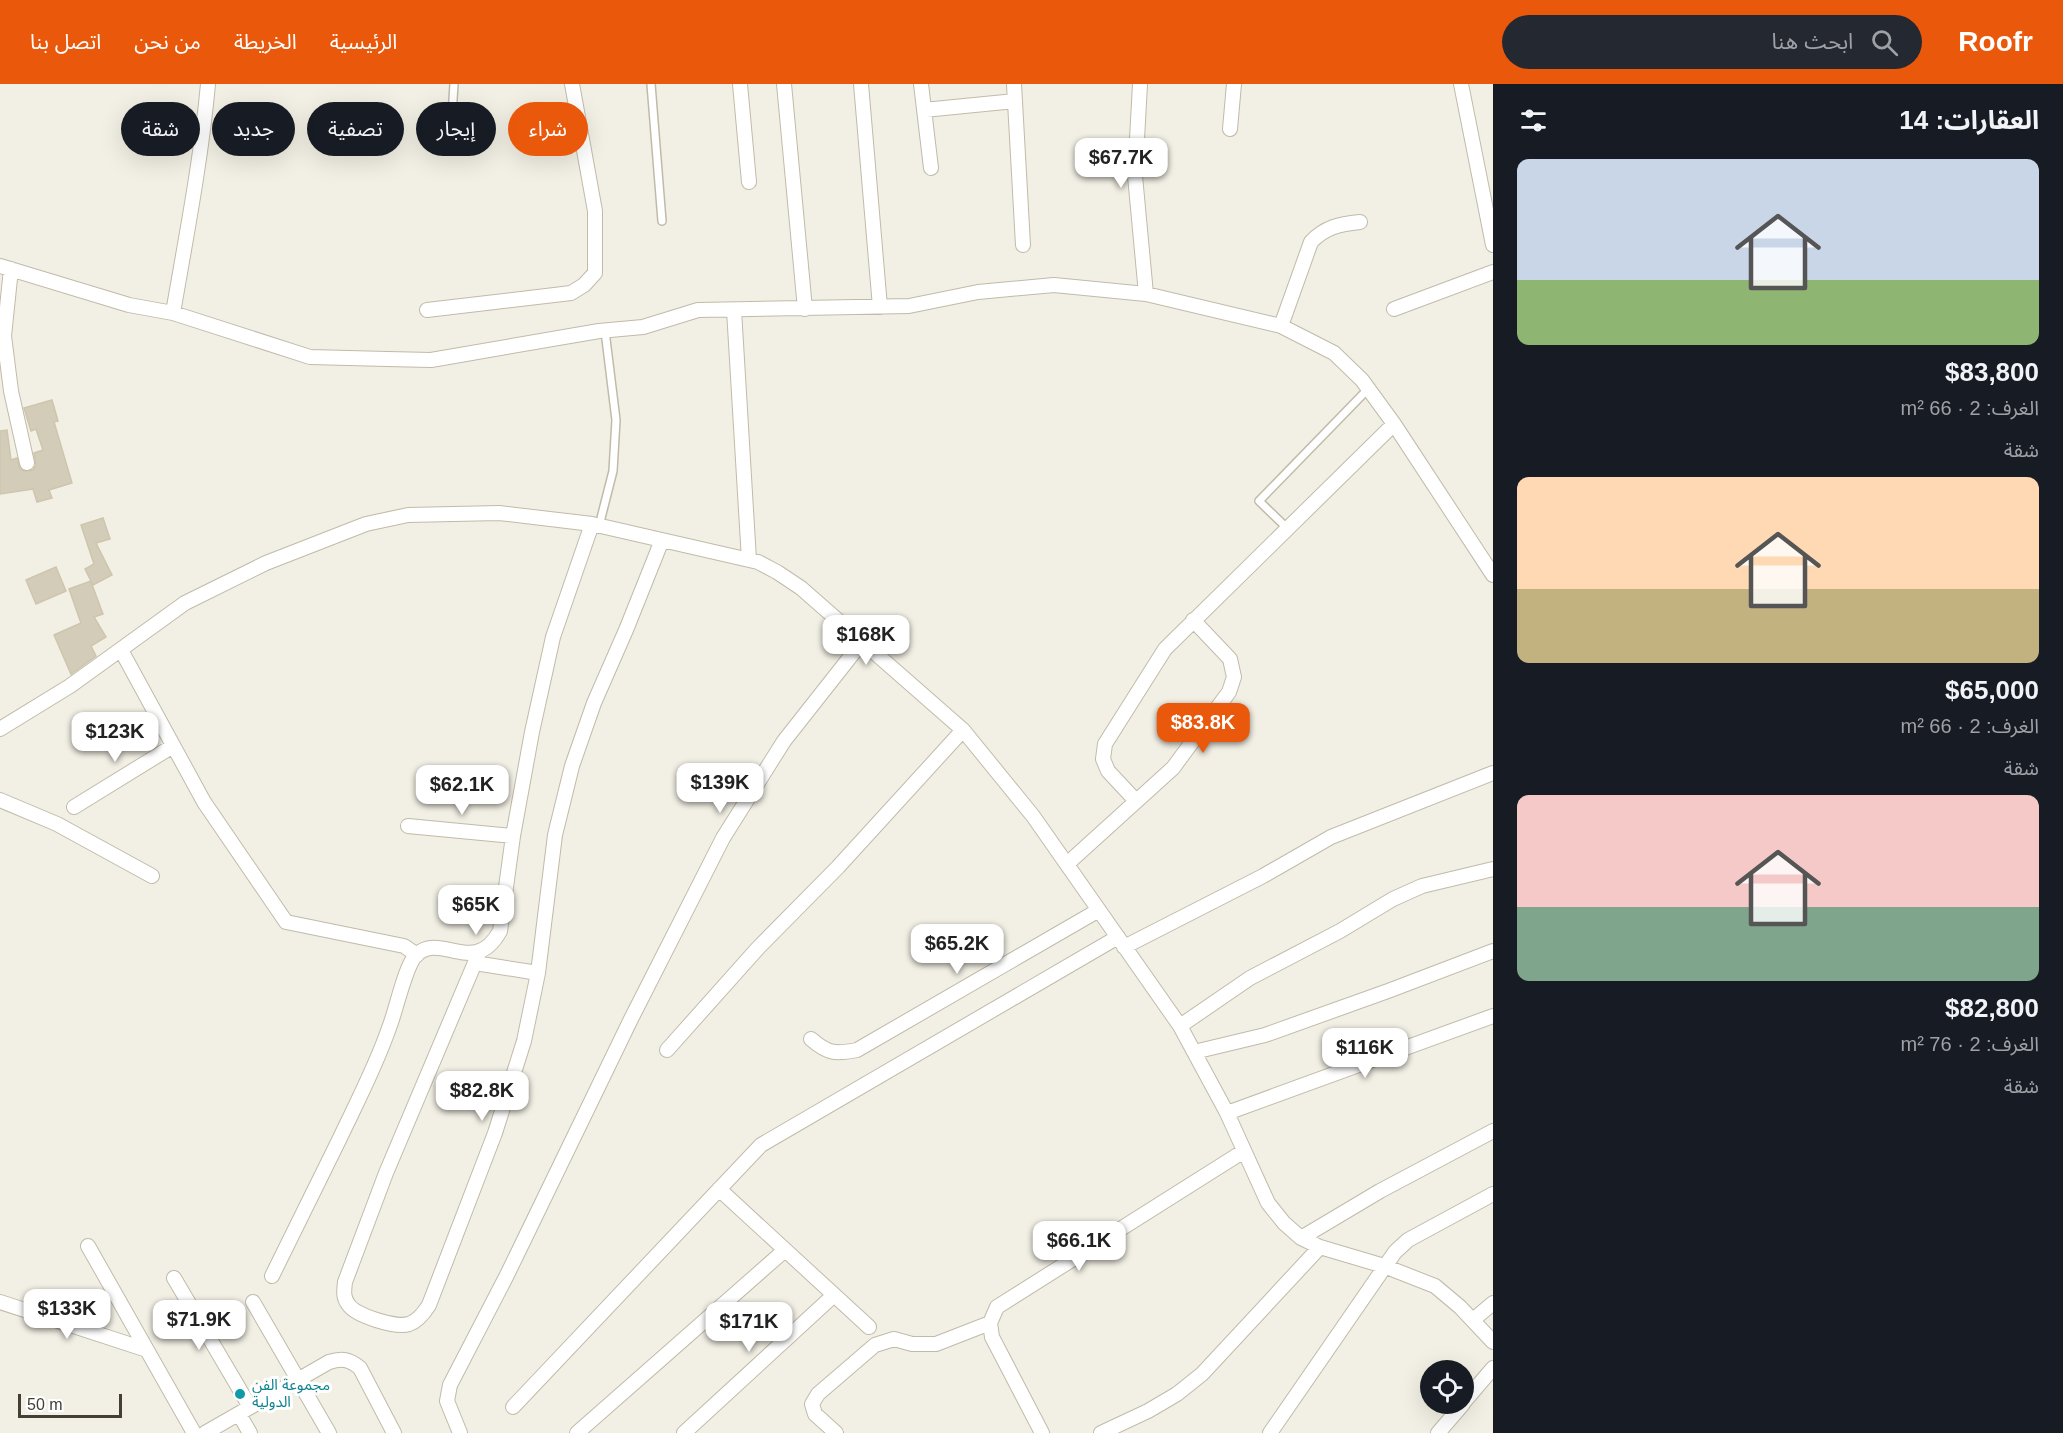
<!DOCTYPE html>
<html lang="ar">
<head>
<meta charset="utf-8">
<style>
	body { margin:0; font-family:Arial,"Noto Sans Arabic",sans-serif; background:#242831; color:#f1f3f6; direction:rtl; height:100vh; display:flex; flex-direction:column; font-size:22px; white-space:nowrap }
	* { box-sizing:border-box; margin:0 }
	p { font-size:20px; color:#9ea1a6 }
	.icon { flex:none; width:33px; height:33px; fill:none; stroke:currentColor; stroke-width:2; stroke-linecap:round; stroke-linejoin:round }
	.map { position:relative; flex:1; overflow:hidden; direction:ltr }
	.details { display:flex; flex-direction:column; background:#171b24; width:570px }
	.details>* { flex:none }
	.hud { position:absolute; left:18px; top:18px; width:570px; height:54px; direction:rtl; display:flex; gap:12px }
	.controls { position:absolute; left:1420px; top:1276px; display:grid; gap:12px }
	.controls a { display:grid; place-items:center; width:54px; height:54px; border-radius:50%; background:#171b24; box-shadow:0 6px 24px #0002; font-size:30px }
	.scale { position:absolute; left:18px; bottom:15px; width:104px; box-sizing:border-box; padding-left:6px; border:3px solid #443f34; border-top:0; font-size:16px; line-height:21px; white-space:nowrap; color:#443f34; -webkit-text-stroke:4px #fff; paint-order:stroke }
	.price { position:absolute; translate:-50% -51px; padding:0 14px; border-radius:12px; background:#fff; color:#222; font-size:20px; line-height:39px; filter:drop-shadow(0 2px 3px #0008) }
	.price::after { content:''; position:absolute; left:50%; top:36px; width:18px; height:14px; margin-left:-9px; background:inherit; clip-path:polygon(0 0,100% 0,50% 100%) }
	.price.selected { background:#ea580c; color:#fff }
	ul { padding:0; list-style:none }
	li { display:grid; align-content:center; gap:12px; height:318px; padding:0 24px }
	li span { display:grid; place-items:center; height:186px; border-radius:12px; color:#555 }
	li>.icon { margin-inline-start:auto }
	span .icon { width:108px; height:108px; fill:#fffc; stroke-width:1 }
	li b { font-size:26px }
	h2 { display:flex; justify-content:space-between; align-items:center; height:72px; padding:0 24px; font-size:26px }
	.pill { padding:0 21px; border-radius:27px; background:#171b24; box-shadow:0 6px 24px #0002; font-size:21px; line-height:54px }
	.pill.selected { background:#ea580c; color:#fff }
	header { display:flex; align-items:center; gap:36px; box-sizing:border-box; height:84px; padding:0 30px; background:#ea580c; color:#fff }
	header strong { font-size:28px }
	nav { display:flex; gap:33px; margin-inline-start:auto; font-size:21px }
	.search { width:420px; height:54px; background:#242831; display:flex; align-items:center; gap:15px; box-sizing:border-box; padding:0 21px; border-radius:33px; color:#9ea1a6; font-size:22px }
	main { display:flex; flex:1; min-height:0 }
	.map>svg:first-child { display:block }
</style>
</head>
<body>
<header>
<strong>Roofr</strong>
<div class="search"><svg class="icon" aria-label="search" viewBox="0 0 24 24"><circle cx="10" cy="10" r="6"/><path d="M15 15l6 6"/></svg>ابحث هنا</div>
<nav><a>الرئيسية</a><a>الخريطة</a><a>من نحن</a><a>اتصل بنا</a></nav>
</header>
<main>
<section class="details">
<h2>العقارات: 14<svg class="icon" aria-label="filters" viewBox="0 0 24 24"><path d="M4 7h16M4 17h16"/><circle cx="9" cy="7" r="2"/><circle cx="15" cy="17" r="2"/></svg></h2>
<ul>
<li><span style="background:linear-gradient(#c9d6e8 65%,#8fb573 0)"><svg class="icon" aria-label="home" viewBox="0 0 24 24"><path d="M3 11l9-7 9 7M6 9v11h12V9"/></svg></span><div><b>$83,800</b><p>الغرف: 2 · 66 m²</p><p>شقة</p></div></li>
<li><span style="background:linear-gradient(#ffd9b3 60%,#c2b280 0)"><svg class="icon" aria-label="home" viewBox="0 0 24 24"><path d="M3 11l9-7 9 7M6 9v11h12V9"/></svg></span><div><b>$65,000</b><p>الغرف: 2 · 66 m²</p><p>شقة</p></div></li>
<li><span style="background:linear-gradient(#f6c9c9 60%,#7fa58c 0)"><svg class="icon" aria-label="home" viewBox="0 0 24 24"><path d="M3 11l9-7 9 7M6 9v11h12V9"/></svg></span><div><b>$82,800</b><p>الغرف: 2 · 76 m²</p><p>شقة</p></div></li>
</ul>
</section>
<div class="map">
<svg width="1493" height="1349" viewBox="0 0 1493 1349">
	<rect width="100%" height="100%" fill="#f2efe4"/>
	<path fill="#d3ccb9" stroke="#cec5ac" stroke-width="1.5" d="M52,316L58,337L54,338L72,399L49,406L52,414L37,418L33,405L0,410V347L7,346L11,376L17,374L20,385L24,387L33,386L36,381L34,369L43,366L36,345L31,347L24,324Z
		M103,434L110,455L96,459L112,491L93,501L91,498L103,530L94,533L106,553L91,562L96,572L71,590L54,551L81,539L69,505L91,497L85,485L94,480L81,441Z
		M56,483L66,507L36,520L26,496Z"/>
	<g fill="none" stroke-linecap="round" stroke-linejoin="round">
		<g stroke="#c0bba9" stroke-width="10">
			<path id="service" d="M651,0L662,137
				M452,31L454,0
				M599,442L613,387L616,336L605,247
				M1287,444L1259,417L1368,305"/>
		</g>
		<g stroke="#c0bba9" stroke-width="16">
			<path id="minor" d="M740,0L749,98
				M784,0L805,225
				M861,0L880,223
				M921,0L931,84
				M1014,0L1023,161
				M1140,0L1135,92L1146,210
				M1461,0L1493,161
				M924,26L1015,17
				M1230,45L1234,0
				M0,182L129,221L173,229L310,273L387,275L431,276L599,247L643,243L698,226L909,222L978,208L1054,201L1146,210L1281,242L1334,269L1362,296L1394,340L1493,491
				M11,185L4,252L11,307L27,379
				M1394,225L1493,188
				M427,226L571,209L584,201L595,189V127L572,0
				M734,226L749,476
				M173,229C186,153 201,77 208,0
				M1281,242L1311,158C1325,143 1340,140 1360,138
				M121,566L204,718L286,838L404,862L417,871
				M0,645L70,602L185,519L266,479L366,440L408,431L499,429L592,440L758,478L777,488L801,504L963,646L1033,732L1180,942L1227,1029L1268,1119L1284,1139L1301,1154L1320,1163L1384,1182L1435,1202L1460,1223L1493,1258
				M0,716L57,740L152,792
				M1136,717L1108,687L1103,675L1105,660L1165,565L1394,340
				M74,723L173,662
				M408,742L513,752
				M1067,780L1173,684L1229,608L1234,593L1230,575L1193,536
				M1124,863L1263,792L1331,753L1493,689
				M479,869L386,1089L345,1198C344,1207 343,1213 348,1220C355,1232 396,1244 409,1240C418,1237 424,1229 429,1221L495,1049L524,957L538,889L555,751L572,682L594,619L626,546L662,456
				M475,879L538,889
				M1180,942L1250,894L1340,847L1393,815L1422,802L1493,785
				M811,955C828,970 836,970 857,966L1099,826
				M667,966L758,864L838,783L963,646
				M1194,968L1265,951L1388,907L1493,867
				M1227,1029L1493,932
				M719,1105L869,1243
				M1301,1154L1380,1107L1493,1047
				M88,1162L194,1349
				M272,1192C294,1147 316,1102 339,1056C356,1020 376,982 389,944C396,927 405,882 416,871C441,847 474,894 500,847L513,752L532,648L553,553L592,440
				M174,1194L250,1323
				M0,1218L144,1265
				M253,1218L329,1349
				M1473,1236L1493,1219
				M1464,1318L1493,1284
				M513,1323L761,1061L1118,853
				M239,1330L250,1349
				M205,1349L329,1278C342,1274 349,1275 360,1284L394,1349
				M460,1349L447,1317L450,1301L507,1191L631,935L723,754L784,657L862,558
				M577,1349L785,1166
				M684,1349L834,1211
				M836,1349L815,1330L812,1320L818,1310L875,1261L894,1255L912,1260H936L990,1239
				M1042,1349L992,1253L990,1239L997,1223L1244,1067
				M1101,1349L1148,1327L1177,1310L1202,1290L1320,1163
				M1270,1349L1395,1168L1408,1156L1493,1110
				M1438,1349L1463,1320"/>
		</g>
		<use href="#service" stroke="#fff" stroke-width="7"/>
		<use href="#minor" stroke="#fff" stroke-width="14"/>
	</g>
	<circle fill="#0f9aa8" stroke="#fff" stroke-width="2" cx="240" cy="1310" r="6"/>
	<g text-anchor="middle" stroke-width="6" stroke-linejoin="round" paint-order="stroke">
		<g font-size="15" fill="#0d838f" stroke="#fff" text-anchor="start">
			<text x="252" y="1306">مجموعة الفن<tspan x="252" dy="17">الدولية</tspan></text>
		</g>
	</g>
</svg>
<div class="controls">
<a><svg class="icon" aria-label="locate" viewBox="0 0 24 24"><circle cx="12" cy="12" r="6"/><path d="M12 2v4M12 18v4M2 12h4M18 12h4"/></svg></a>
</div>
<div class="scale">50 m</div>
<b class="price" style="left:1121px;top:105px">$67.7K</b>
<b class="price" style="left:866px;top:582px">$168K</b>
<b class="price selected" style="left:1203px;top:670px">$83.8K</b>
<b class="price" style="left:115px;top:679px">$123K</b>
<b class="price" style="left:720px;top:730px">$139K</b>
<b class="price" style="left:462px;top:732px">$62.1K</b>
<b class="price" style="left:476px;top:852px">$65K</b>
<b class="price" style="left:957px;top:891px">$65.2K</b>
<b class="price" style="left:1365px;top:995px">$116K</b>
<b class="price" style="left:482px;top:1038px">$82.8K</b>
<b class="price" style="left:1079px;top:1188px">$66.1K</b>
<b class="price" style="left:67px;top:1256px">$133K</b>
<b class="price" style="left:199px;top:1267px">$71.9K</b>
<b class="price" style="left:749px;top:1269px">$171K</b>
<div class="hud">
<a class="pill selected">شراء</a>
<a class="pill">إيجار</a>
<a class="pill">تصفية</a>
<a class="pill">جديد</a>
<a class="pill">شقة</a>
</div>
</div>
</main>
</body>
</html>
